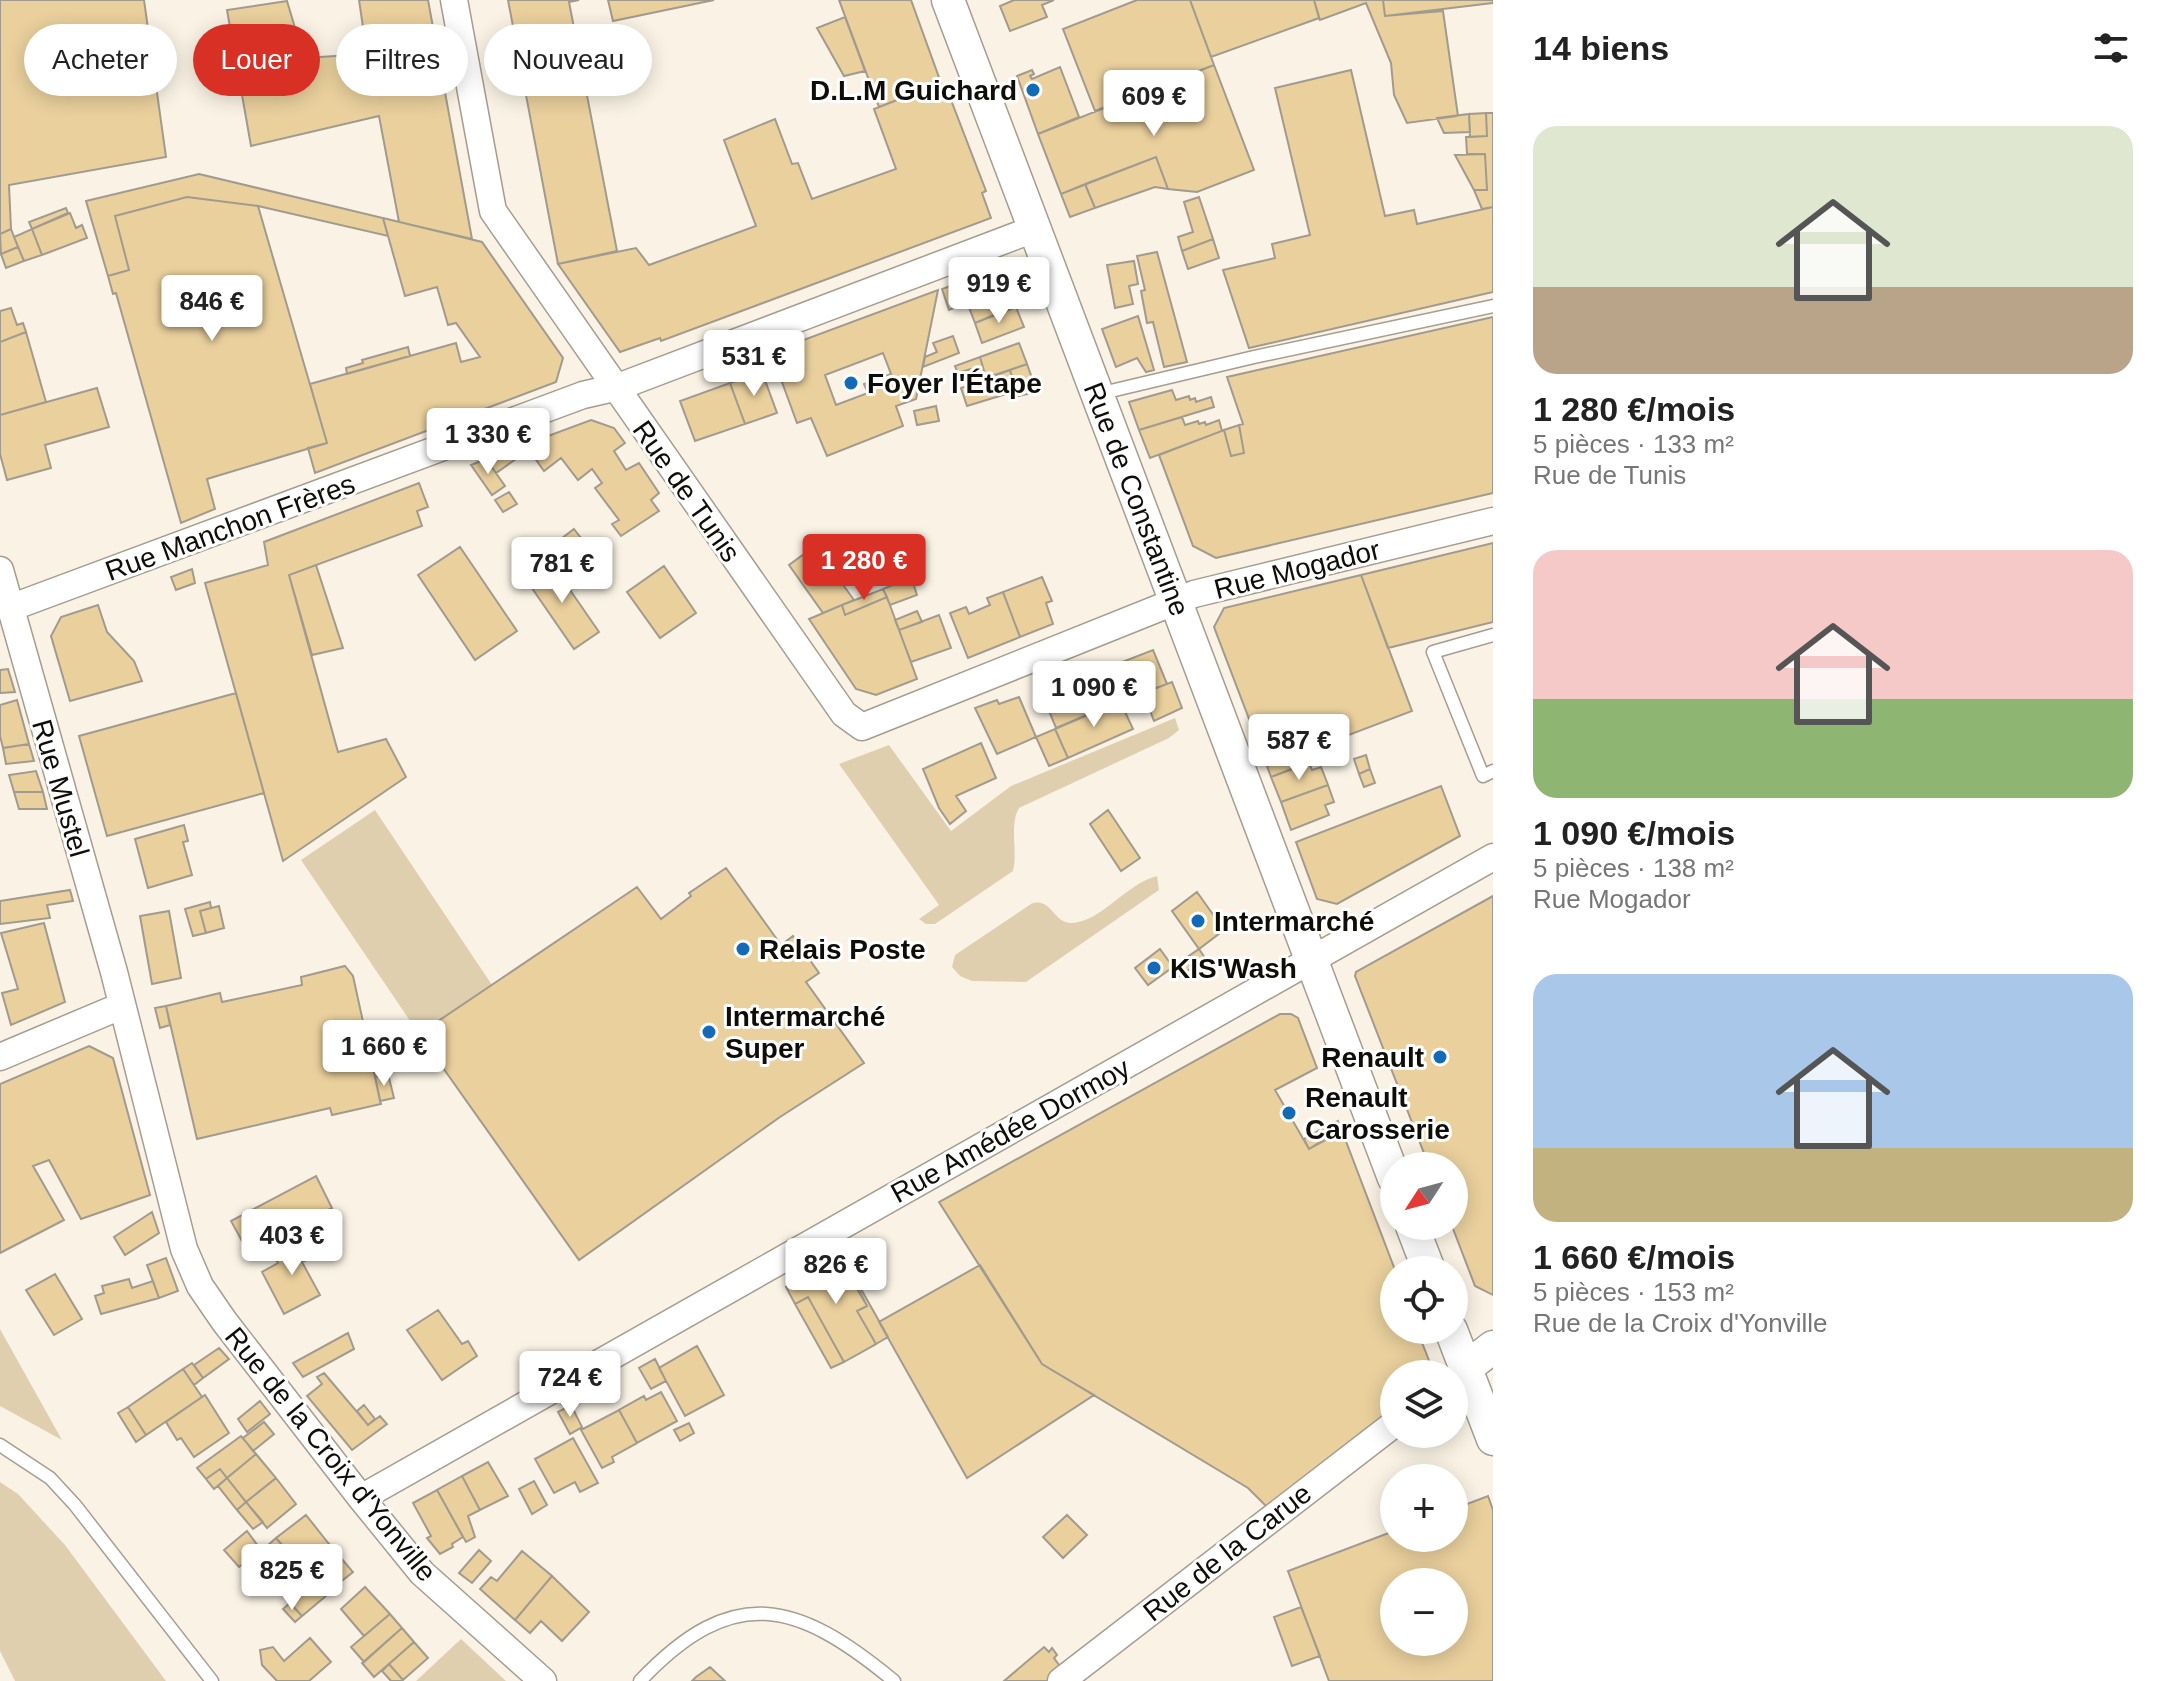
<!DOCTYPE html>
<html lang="fr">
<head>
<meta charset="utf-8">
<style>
	body { margin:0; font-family:Helvetica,sans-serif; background:#f6f6f6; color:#222; height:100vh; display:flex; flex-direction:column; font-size:30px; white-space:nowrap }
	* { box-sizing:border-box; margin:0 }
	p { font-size:26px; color:#767676 }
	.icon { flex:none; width:44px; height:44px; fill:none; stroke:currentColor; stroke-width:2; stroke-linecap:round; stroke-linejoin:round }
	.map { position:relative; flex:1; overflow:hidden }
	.sheet { display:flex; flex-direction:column; background:#fff; width:680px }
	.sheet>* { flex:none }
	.top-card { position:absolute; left:24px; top:24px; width:760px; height:72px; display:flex; gap:16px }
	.needle { width:52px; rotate:234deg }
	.fabs { position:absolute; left:1380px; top:1152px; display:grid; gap:16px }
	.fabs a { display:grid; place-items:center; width:88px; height:88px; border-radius:50%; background:#fff; box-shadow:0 4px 20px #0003; font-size:40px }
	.price { position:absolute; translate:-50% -68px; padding:0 18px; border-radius:8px; background:#fff; color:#222; font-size:26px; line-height:52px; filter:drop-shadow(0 2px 4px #0008) }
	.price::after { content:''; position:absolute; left:50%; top:48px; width:24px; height:18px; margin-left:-12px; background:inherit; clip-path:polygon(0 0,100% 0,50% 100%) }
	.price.active { background:#d93025; color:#fff }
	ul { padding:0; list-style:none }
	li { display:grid; align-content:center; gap:16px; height:424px; padding:0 40px }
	li span { display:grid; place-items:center; height:248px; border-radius:24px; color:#555 }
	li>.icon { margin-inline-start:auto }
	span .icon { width:144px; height:144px; fill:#fffc; stroke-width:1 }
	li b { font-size:34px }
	h2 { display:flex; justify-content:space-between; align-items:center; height:96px; padding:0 40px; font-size:34px }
	.pill { padding:0 28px; border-radius:36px; background:#fff; box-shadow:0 4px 20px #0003; font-size:28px; line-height:72px }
	.pill.active { background:#d93025; color:#fff }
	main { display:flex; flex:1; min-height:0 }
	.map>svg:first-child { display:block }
</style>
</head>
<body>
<main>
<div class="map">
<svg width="1493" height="1681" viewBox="0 0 1493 1681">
	<rect width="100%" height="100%" fill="#faf3e5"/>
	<path fill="#e0cfaf" d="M1175,718L1179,730L1169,738L1019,808C1009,825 1018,851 1013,871L935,924H926L919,919L939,905L839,764L889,745L951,831L1011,786Z
		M375,810L492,985L419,1034L301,860Z
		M1157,876L1159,890L1026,982L972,981L960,976L952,967L955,955L1031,904C1052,896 1053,925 1073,923C1103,920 1127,883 1157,876Z
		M0,1329L62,1440L0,1406Z
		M0,1482L18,1494L65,1545L166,1681H15L0,1651Z
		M461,1639L506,1681H507H416Z"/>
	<path fill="#ead09d" stroke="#a19a8e" stroke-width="2" fill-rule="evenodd" d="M0,0H144L166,157L9,185L11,229L0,234Z
		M359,0H428L472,239L399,222L379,116L251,146L227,10L287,1L304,58L367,54Z
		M508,0H579L569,2L617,251L558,264Z
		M608,0H714L613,21Z
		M839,0H911L941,83L879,107Z
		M1014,0H1054L1042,5L1047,17L1010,31L1000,6Z
		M1137,0H1190L1214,65L1095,111L1063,29Z
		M1190,0H1314L1319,18L1211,57Z
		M1314,0H1383L1385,16L1443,11L1458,116L1407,123L1394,95L1391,63L1366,3L1320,20Z
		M1383,0H1493V3L1385,16Z
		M845,17L865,71L844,76L817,28Z
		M1214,65L1254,170L1197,192L1168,189L1156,157L1061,194L1038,134Z
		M1060,67L1079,117L1038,134L1017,76L1032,70L1034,74L1030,76L1032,79Z
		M1351,70L1385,216L1414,210L1417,224L1493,207V292L1249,348L1223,270L1275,258L1272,244L1310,235L1275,88Z
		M941,83L948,101L951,100L986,191L982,193L991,218L661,341L660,338L620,352L558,264L636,248L649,265L756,226L724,140L775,119L792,164L798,163L812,199L896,169L874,109Z
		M1486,113H1493V207L1482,209L1474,190H1487L1485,154H1467L1466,137L1487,136Z
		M1486,113L1487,136L1470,137L1469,114Z
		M1469,114L1470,132L1444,133L1437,118Z
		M1485,154L1487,190H1474L1455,155Z
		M1156,157L1168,189L1155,187L1095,208L1085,184Z
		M199,174L383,218L388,236L258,206L187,197L115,216L129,270L108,276L86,201Z
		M1085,184L1095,208L1070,217L1061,194Z
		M187,197L258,206L327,443L207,479L215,509L181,523L116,293L113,294L108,276L129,270L115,216Z
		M1199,197L1213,239L1182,251L1178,237L1193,232L1184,202Z
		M66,208L68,213L32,229L29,222Z
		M70,213L76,228L82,225L87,238L42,255L32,229Z
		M383,218L482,242L563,358L556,382L315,473L308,448L327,443L310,384L456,343L461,362L480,357L456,323L448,325L437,287L405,296Z
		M11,229L18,247L1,254L0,234Z
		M32,229L42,255L24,261L14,237Z
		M1213,239L1219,258L1188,269L1182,251Z
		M18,247L24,261L6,268L1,254Z
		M1157,252L1187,362L1164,367L1153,322L1147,323L1141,291L1145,290L1137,256Z
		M1134,261L1138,284L1129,286L1133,304L1115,308L1107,265Z
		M1001,267L1009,286L987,295L979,275Z
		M979,275L987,295L949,310L942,289Z
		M1019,282L1027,302L994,315L987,295Z
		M938,290L916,399L896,406L903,426L827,456L811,418L797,423L771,352Z
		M987,295L994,315L975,323L967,302Z
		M1016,307L1024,327L982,343L975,323Z
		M11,308L17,325L23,323L26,332L0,342V311Z
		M1138,316L1154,370L1146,372L1137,358L1116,367L1102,329Z
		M1493,317V493L1216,558L1193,546L1159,455L1224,430L1231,456L1244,453L1239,425L1243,424L1227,377Z
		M26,332L46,402L0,415V342Z
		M953,336L959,353L923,367L925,357L937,352L933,343Z
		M1019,343L1027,364L986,378L980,357Z
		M408,347L410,356L347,374L346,368L363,363L362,360Z
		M883,353L891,374L864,384L868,393L836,405L825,375Z
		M980,357L986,378L976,382L971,369L958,373L955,366Z
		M1027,364L1037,392L1018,396L1010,370Z
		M1010,370L1016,391L967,406L961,388Z
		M762,372L777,413L745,424L730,383Z
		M730,383L745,424L695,441L680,401Z
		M97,388L109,427L45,445L51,468L7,480L0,454V415Z
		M1172,390L1176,400L1189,396L1190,400L1195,398L1196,402L1211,397L1214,407L1139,430L1129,402Z
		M936,406L939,421L917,425L914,411Z
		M1182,417L1185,425L1198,421L1199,424L1205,422L1206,425L1219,420L1222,431L1150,458L1139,430Z
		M591,420L614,428L625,443L614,451L626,470L639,463L659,493L651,500L659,511L621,536L612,524L619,520L595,488L602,483L592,469L578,480L561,458L544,471L529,450L496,473L486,459Z
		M1239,425L1244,453L1231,456L1224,430Z
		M486,459L505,486L492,495L471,465Z
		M419,483L428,507L417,511L422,526L289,575L338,752L386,739L406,777L283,861L205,583L268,565L264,542Z
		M509,492L517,504L503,512L495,500Z
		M574,529L591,551L573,564L557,542Z
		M1493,543V622L1388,648L1361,575Z
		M815,546L854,600L823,613L789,565Z
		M460,547L517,631L475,660L418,575Z
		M550,561L599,632L574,649L525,578Z
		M316,565L343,648L312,655L289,575Z
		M664,566L696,613L660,638L627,592Z
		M192,569L195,583L176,590L171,577Z
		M1361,575L1412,711L1267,766L1214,627L1224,608Z
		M911,577L917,595L890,605L883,589Z
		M1042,577L1052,601L1046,603L1053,624L1020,637L1003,592Z
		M883,589L887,597L845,615L842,605Z
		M1003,592L1020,637L968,658L950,613L966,607L969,614L990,605L987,598Z
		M887,597L917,679L876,695L856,689L809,619L842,605L845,615Z
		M98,605L107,632L134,661L142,681L70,701L51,636L61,617Z
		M917,611L922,622L899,630L895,620Z
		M939,615L951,648L911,662L899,630Z
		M1153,650L1167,684L1129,698L1117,664Z
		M1105,667L1120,701L1056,728L1042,694Z
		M8,669L15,692L0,693V670Z
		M1123,681L1129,698L1120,701L1113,684Z
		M1172,682L1182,708L1154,721L1143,693Z
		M236,693L264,793L107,836L79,736Z
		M1019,697L1036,737L997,754L975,708L997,700L999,704Z
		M17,700L29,744L3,748L0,736V705Z
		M1120,701L1133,729L1068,758L1055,729Z
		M1055,729L1068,758L1049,766L1036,737Z
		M981,743L996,778L956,796L966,811L950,824L939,808L923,769Z
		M29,744L34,761L6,764L3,748Z
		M1298,754L1302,765L1271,777L1267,766Z
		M1366,755L1370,769L1359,774L1354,759Z
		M1309,763L1312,770L1321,767L1328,785L1281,802L1271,777Z
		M1370,769L1375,783L1364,787L1359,774Z
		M36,771L43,792H14L9,775Z
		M1328,785L1334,802L1325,805L1329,815L1291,830L1281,802Z
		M1441,786L1460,836L1337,904L1317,899L1296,842Z
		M14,792H43L47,809H19Z
		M1108,810L1140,858L1121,871L1090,824Z
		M184,825L188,841L183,842L192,875L148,888L135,839Z
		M726,868L781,945L793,936L819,973L806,982L864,1063L780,1117L579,1260L419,1034L637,887L661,919L691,896L689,893Z
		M70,890L73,901L47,905L50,918L0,924V901Z
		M1197,892L1224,930L1199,949L1172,911Z
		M1493,896V1295L1475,1286L1452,1226H1454V1166H1429L1355,976L1356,972Z
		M210,902L211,908L200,911L206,933L193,936L185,909Z
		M219,906L224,928L206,933L200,911Z
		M169,911L181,978L152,984L140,916Z
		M44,923L65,1002L11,1025L2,993L18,989L1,933Z
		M1160,949L1173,967L1148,985L1135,968Z
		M1199,949L1205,958L1180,976L1173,967Z
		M345,966L353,976L381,1104L332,1115L330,1108L197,1139L166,1006L220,993L222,1002L302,985L301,977Z
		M166,1006L170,1025L160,1028L155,1008Z
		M1280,1014H1291L1298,1018L1317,1068L1275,1090L1309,1149L1342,1131L1395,1270L1394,1330H1417L1430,1363L1427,1374H1394V1409L1268,1508L1248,1488L1042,1364L939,1202Z
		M89,1046L113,1058L150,1195L81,1219L49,1160L33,1166L64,1220L0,1253V1084Z
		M388,1074L394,1098L380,1101L375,1077Z
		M1338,1121L1342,1131L1323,1140L1318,1131Z
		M1318,1131L1323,1140L1309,1149L1304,1139Z
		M316,1176L332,1208L248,1252L231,1221Z
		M152,1212L159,1233L125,1255L114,1237Z
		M306,1237L316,1255L302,1262L320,1295L284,1314L262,1272L278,1263L273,1255Z
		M842,1256L867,1306L857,1311L876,1344L844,1362L808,1297L795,1304L786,1287Z
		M166,1258L178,1291L159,1298L147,1265Z
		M980,1265L1042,1364L1094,1395L967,1478L879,1322Z
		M852,1273L888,1337L876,1344L857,1311L867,1306L849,1275Z
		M55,1274L82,1319L54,1335L26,1290Z
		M129,1279L132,1288L153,1281L159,1298L101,1314L95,1296L104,1293L102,1286Z
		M808,1297L844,1362L831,1368L795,1304Z
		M438,1310L462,1344L468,1341L477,1356L442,1380L407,1330Z
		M348,1333L354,1349L303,1377L293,1363Z
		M697,1346L724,1395L685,1416L659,1368Z
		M219,1348L229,1359L203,1378L194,1365Z
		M655,1359L666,1381L651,1389L639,1368Z
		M192,1363L203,1378L194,1385L183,1369Z
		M183,1369L202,1397L146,1435L128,1407Z
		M324,1373L368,1425L380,1416L387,1424L352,1450L307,1396L322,1384L317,1377Z
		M661,1392L677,1421L637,1443L619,1410L644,1396L646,1400Z
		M205,1395L229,1433L194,1457L181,1438L177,1440L166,1422Z
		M260,1401L270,1414L247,1432L238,1419Z
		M364,1405L375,1419L368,1425L357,1411Z
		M571,1405L582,1427L570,1434L558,1412Z
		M128,1407L146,1435L136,1442L118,1413Z
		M619,1410L637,1443L612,1457L614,1462L602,1468L581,1430Z
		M264,1422L274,1434L253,1451L243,1438Z
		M689,1423L694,1433L680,1441L674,1430Z
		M241,1436L256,1454L227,1478L220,1469L206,1479L197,1468Z
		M573,1438L598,1483L580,1492L575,1482L554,1493L535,1459Z
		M256,1454L276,1478L246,1502L227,1478Z
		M488,1462L508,1496L480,1510L462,1476Z
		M220,1469L227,1478L214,1489L206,1479Z
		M462,1476L480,1510L468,1516L475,1537L466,1542L437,1490Z
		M227,1478L246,1502L237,1510L218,1486Z
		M276,1478L296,1504L267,1528L246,1502Z
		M534,1481L547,1505L532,1514L519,1489Z
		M437,1490L463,1537L452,1544L453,1547L440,1554L427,1538L431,1536L413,1503Z
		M1488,1496L1493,1510V1681H1329L1288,1571L1394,1531V1538H1454V1509ZM1394,1582H1454V1642H1394Z
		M246,1502L263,1522L253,1529L237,1510Z
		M306,1515L329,1544L301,1567L276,1538Z
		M1067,1515L1087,1535L1063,1558L1043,1537Z
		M247,1531L261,1550L239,1567L224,1550Z
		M276,1538L301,1567L292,1575L267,1546Z
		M329,1544L353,1572L324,1595L314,1582L304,1590L292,1575Z
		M479,1550L491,1561L472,1583L459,1573Z
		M522,1551L552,1576L515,1620L480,1589L491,1577L497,1581Z
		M552,1576L589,1612L562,1641L541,1621L530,1633L515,1620Z
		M314,1582L326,1596L302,1616L290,1603Z
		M365,1587L390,1614L364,1636L341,1609Z
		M290,1603L302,1616L295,1622L283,1609Z
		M1301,1607L1320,1656L1292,1666L1274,1617Z
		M390,1614L402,1628L364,1662L351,1647Z
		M402,1628L414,1642L374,1677L362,1663Z
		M310,1638L331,1662L309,1681H277L262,1665L260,1650L273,1647L284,1661Z
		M414,1642L428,1658L403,1680L389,1664Z
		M1044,1647L1049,1652L1052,1648L1057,1655L1054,1658L1062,1669L1047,1681H1004Z
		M389,1664L403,1680L402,1681H391L382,1671Z
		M710,1667L725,1681H692L696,1677Z"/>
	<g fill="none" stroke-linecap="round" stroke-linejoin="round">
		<g stroke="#a49d90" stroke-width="15">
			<path id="service" d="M1098,394L1254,357L1493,306
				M1493,635L1433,652L1483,776L1493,771
				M0,1445L50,1478L75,1505L212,1681
				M640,1681C734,1582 797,1601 894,1681"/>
		</g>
		<g stroke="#a49d90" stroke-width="29">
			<path id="minor" d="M454,0L493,211L844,714L862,727L1194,594L1493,521
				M0,570L114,972L184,1249L200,1286L224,1321L361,1498L422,1573L543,1681
				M10,608L583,395L618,387L1034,229
				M0,1057L121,1006
				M361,1498L1493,857
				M1061,1681L1394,1424"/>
		</g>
		<g stroke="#a49d90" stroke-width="35">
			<path id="tertiary" d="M948,0L1394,1178
				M1412,1226L1429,1270
				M1451,1330L1493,1439
				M1466,1368L1493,1347"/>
		</g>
		<use href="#service" stroke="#fff" stroke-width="12"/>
		<use href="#minor" stroke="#fff" stroke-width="26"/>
		<use href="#tertiary" stroke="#fff" stroke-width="32"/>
	</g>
	<g fill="#136bb8" stroke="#fff" stroke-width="3">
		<circle cx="1033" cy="90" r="8"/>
		<circle cx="851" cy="383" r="8"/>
		<circle cx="1198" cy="921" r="8"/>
		<circle cx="743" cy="949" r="8"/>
		<circle cx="1154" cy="968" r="8"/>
		<circle cx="709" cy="1032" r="8"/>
		<circle cx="1440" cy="1057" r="8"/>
		<circle cx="1289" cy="1113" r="8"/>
	</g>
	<g text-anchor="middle" stroke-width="6" stroke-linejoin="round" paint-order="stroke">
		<g font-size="28" font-weight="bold" fill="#0f0d08" stroke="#fff" text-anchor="start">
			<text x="1017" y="100" text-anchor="end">D.L.M Guichard</text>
			<text x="867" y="393">Foyer l'Étape</text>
			<text x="1214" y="931">Intermarché</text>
			<text x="759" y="959">Relais Poste</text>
			<text x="1170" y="978">KIS'Wash</text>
			<text x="725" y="1026">Intermarché<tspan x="725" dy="32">Super</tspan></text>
			<text x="1424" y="1067" text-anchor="end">Renault</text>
			<text x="1305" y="1107">Renault<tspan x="1305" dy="32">Carosserie</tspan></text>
		</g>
		<g font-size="28" fill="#0f0d08" stroke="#fff">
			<text transform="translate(687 491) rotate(55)" y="10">Rue de Tunis</text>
			<text transform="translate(1137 499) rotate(69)" y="10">Rue de Constantine</text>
			<text transform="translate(230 527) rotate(-20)" y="10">Rue Manchon Frères</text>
			<text transform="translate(1297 569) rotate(-14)" y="10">Rue Mogador</text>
			<text transform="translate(61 788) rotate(74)" y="10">Rue Mustel</text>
			<text transform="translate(1010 1130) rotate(-29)" y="10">Rue Amédée Dormoy</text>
			<text transform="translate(331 1454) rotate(51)" y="10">Rue de la Croix d'Yonville</text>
			<text transform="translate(1227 1552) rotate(-38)" y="10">Rue de la Carue</text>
		</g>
	</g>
</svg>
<div class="fabs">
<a><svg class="needle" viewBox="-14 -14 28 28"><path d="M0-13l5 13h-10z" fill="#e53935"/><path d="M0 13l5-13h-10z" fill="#767676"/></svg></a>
<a><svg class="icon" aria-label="locate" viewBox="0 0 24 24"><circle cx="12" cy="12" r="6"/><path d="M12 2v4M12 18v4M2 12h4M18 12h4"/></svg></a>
<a><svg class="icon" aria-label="layers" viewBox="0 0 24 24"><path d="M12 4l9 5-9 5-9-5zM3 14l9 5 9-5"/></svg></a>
<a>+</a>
<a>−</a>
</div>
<b class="price" style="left:1154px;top:138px">609 €</b>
<b class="price" style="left:999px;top:325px">919 €</b>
<b class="price" style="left:212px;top:343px">846 €</b>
<b class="price" style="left:754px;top:398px">531 €</b>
<b class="price" style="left:488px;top:476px">1 330 €</b>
<b class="price active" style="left:864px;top:602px">1 280 €</b>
<b class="price" style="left:562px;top:605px">781 €</b>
<b class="price" style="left:1094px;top:729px">1 090 €</b>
<b class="price" style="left:1299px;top:782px">587 €</b>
<b class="price" style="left:384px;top:1088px">1 660 €</b>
<b class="price" style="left:292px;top:1277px">403 €</b>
<b class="price" style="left:836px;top:1306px">826 €</b>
<b class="price" style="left:570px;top:1419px">724 €</b>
<b class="price" style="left:292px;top:1612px">825 €</b>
<div class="top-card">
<a class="pill">Acheter</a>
<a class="pill active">Louer</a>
<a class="pill">Filtres</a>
<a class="pill">Nouveau</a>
</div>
</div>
<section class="sheet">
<h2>14 biens<svg class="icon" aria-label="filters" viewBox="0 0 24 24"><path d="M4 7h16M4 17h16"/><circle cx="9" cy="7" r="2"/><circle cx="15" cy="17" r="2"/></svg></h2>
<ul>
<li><span style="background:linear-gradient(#dfe7d0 65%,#b9a48a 0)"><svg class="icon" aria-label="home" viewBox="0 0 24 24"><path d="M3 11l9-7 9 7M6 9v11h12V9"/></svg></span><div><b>1 280 €/mois</b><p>5 pièces · 133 m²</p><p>Rue de Tunis</p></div></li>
<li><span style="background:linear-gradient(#f6c9c9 60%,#8fb573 0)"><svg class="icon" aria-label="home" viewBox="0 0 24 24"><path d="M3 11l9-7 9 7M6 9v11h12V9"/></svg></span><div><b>1 090 €/mois</b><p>5 pièces · 138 m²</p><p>Rue Mogador</p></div></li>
<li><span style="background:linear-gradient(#a9c7e8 70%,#c2b280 0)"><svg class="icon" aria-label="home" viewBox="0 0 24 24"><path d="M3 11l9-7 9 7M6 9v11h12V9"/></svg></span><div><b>1 660 €/mois</b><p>5 pièces · 153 m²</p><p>Rue de la Croix d'Yonville</p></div></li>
</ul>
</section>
</main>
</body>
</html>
